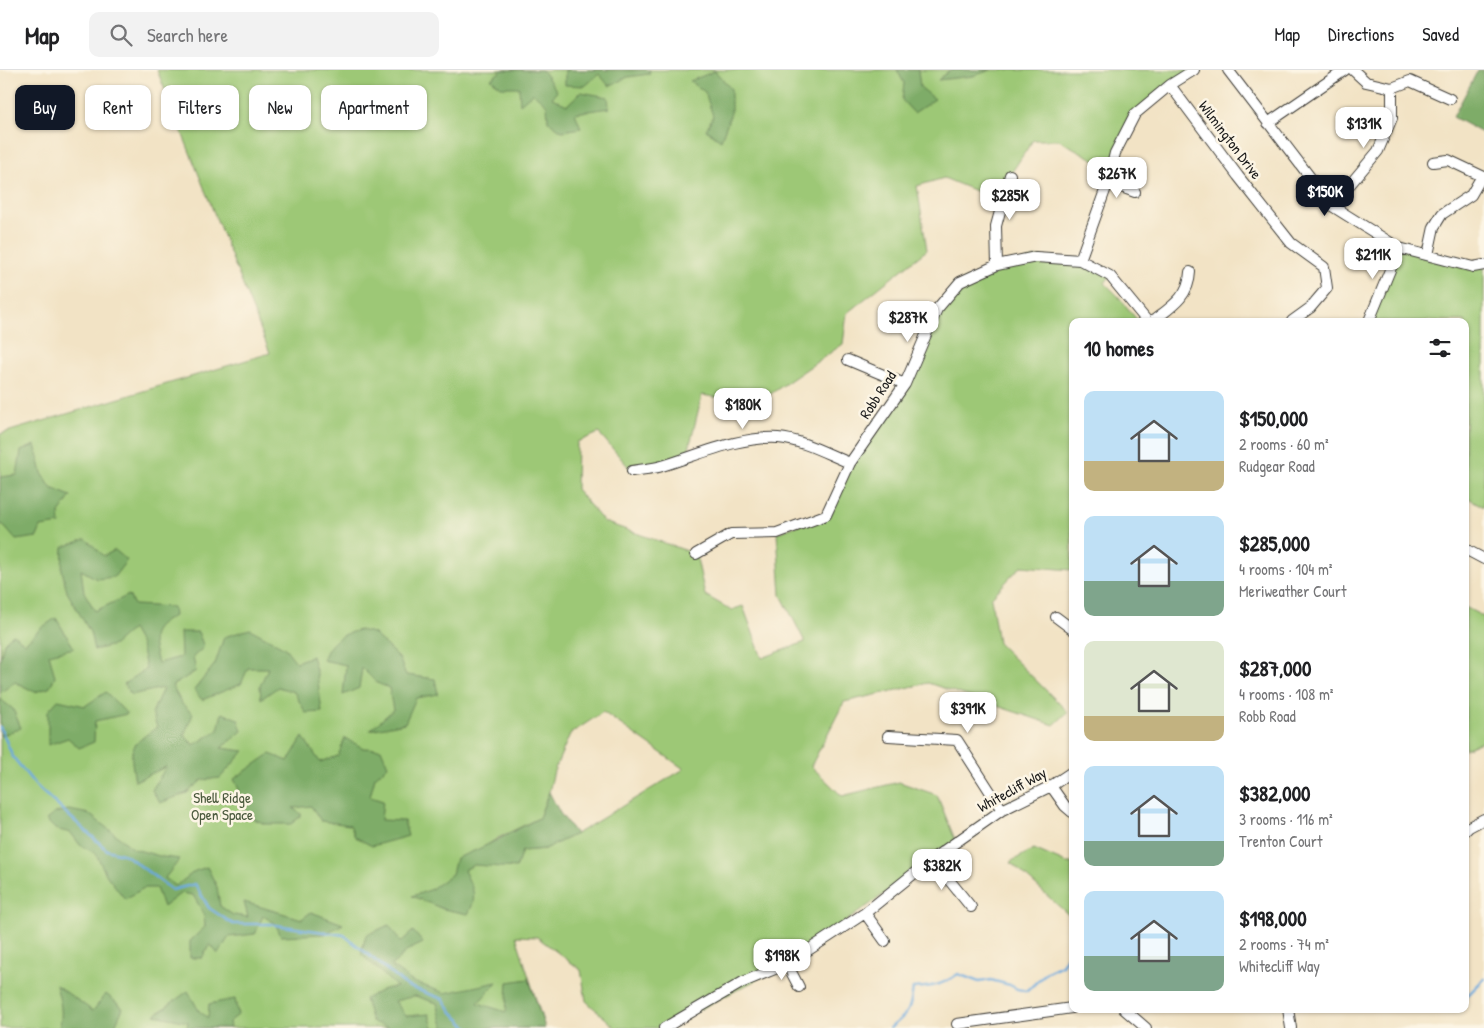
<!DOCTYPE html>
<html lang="en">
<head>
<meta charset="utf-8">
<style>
	body { margin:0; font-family:"Patrick Hand",sans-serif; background:#f2f2f2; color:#202124; height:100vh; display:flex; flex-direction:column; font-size:19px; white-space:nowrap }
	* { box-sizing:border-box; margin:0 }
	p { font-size:16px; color:#757577 }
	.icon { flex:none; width:28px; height:28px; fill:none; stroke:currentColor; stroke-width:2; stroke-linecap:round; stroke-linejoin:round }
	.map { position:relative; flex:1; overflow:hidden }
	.side { position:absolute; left:1069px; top:248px; width:400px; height:695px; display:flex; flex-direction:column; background:#fff; border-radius:10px; box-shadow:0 1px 4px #0004 }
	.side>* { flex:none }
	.top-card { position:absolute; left:15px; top:15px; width:475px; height:45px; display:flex; gap:10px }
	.price { position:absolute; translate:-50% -42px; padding:0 11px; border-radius:10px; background:#fff; color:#222; font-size:16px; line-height:32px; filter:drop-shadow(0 1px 2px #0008) }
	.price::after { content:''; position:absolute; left:50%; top:30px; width:15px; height:11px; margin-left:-8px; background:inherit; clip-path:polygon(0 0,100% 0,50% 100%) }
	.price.current { background:#111827; color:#fff }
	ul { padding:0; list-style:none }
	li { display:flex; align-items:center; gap:15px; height:125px; padding:0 15px }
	li span { display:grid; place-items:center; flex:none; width:140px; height:100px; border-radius:10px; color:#555 }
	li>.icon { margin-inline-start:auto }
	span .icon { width:60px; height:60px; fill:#fffc; stroke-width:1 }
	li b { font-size:21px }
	h2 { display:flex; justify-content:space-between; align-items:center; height:60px; padding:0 15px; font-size:21px }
	.tag { padding:0 18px; border-radius:10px; background:#fff; box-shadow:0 1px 4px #0004; font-size:18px; line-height:45px }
	.tag.current { background:#111827; color:#fff }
	header { display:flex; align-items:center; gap:30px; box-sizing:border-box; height:70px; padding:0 25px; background:#fff; border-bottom:1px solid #e0e0e0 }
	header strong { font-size:24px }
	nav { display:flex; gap:28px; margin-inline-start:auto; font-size:18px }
	.search { width:350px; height:45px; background:#f2f2f2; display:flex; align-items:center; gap:12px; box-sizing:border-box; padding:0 18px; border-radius:10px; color:#757577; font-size:19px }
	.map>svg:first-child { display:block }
</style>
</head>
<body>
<header>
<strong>Map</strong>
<div class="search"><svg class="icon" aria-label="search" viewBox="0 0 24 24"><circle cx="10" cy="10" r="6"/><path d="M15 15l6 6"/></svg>Search here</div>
<nav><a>Map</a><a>Directions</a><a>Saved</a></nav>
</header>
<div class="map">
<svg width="1484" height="958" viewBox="0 0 1484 958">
	<rect width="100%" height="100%" fill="#fcf5e5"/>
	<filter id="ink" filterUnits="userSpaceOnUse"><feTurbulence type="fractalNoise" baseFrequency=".02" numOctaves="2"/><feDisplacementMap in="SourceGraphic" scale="10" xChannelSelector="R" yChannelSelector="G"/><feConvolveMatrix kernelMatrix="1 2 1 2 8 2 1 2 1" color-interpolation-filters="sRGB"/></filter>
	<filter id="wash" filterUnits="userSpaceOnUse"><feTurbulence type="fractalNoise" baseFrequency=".0096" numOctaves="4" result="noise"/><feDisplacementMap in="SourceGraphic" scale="20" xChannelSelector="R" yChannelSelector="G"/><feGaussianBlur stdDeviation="1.12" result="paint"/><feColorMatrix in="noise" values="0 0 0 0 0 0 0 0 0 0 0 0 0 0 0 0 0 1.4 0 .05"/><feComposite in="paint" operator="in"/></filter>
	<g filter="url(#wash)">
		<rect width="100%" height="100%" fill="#f2e3c5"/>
		<path fill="#9dc876" stroke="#5c7249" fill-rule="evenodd" d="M157,0H1194L1135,44L1111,99L1059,70H1033L1010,105L983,124L944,108L917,116L927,180L847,243L843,274L756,334L702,325L687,387L632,401L599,363L577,372L576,419L604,452L696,484L705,525L731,540L743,536L762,588L805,572L781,525L777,463L826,445L850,393L905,314L937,239L960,212L1036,187L1080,190L1110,206L1105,213L1118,226L1138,251H1072V500L1021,496L991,528L998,573L1068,642L1054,655L928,613L844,632L811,696L842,726L899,712L937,725L956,772L787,894L664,958H616L586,931L581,900L537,867L516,866L545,958H0V364L270,283ZM603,642L684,699L576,764L545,779L521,781L516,798L479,780L498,768L539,748L549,722L554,701L570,664Z
			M1399,178L1484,195V437L1465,426V251H1369Z
			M1465,537L1484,547V671L1465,679Z
			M1034,779L1066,793H1072V848L1010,792Z"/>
		<path fill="#7eac67" stroke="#4d6442" d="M502,0H542L557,21L552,28L567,35L581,22L608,27L609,38L575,43L581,58L562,61L548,51L547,35L533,23L520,34L519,17H501L491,9Z
			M565,0H650L649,4L628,7L609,16L599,4L585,16L565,15Z
			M897,0H918L920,17L935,29L914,43L902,30L904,13Z
			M950,0H991L973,6L938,10Z
			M1478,0H1484V64L1453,47Z
			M715,1L731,19V43L721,70L706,60L713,46L705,22L690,11Z
			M35,375L42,403L51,418L71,426L59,443L60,454L41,457L37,467L16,470L2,454L0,455V407L17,405L21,381Z
			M86,469L104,486L115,480L127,490L114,507L97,509L81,500L84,522L95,541L129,525L134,535L173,537L174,546C148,560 151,567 158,593L181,587L180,562H198L204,577L193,587L196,601L172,616L182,634L193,644L184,665L194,675L218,660L222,643L238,649L242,661L221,678L244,681L220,708L202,710L187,723L160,733L152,720L166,697L135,711C129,677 129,677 157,657L152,643L163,618L131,625L124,614L146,599L141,575L132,559L114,575L94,580L90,562L67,522L62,500L63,477Z
			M56,548L74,578L49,584L55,607L49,618L35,622L15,612L0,623V589L4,573L13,564L25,573L41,558Z
			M250,559L285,578L296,592L312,586L317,604L322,642L306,643L294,622L278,617L261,629L260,616L268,598H248L241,614L202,630L194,620L215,594L224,567Z
			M359,560L373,563L399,588L406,605L435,609L438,624L416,628L405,653L370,660L393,640L389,618L377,613L362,598L359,618L343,625L346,595L323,590C330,571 340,565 359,560Z
			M106,622L127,644L95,651L94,672L79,678L68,668L48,675V641L58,630L85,636Z
			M0,629L13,639L21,658L0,666Z
			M303,667L320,692L338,686L345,668L363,678L381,679L388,696L375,707L370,727L383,731L381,750L404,751L408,766L372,776L355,767L350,755L321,751L311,736L293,738L302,745L291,754H265L245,745L242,726L234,709L270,684L288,691Z
			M549,722L560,743L576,764L545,779L522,781L516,798L474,795L464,800C472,818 479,825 468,844L443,839L412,826L430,820L452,804L456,788C485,778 511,762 539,748Z
			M69,740L89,744L134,779L163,787L180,789L165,808L176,816L195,801L207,797L217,817L220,836L233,845L248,847L244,832L302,849L311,842L343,854L325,864L281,866L275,853L263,846L255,864L229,867L218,884L210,874L202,888H190V871L205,857L204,844L193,825L181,823L163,837L156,818H144L125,829L107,806L96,784L80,775L71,763L55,759L46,750L55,743Z
			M389,855L401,872L413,861L423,873L408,880L391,896L413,912L445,923L497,912L478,933L506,942L508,912L529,909L545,958H445L442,952L437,933L415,926L395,931L406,946L429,944L433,958H390L372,952L365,929L384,919L397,917L361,884L366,865Z
			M56,915L93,941L106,924L123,938L114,958H59C64,943 60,931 56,915Z
			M188,921L199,941L208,948L209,934L235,929L238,945L229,952L230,958H187L188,952L155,945Z"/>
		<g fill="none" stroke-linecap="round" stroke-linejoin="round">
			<path stroke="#6aa9dd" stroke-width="2.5" d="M0,657L13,687L36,716L107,780L126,785L172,820L195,814L209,838L233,854H269L344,865L407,916L443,929L452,942L468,958
				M1465,928L1484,909
				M890,958C909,943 910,942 913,918C933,917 942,915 958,904L979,912L991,910L1010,915L1017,919L1027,921L1047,902L1062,895L1071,880L1072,874"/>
		</g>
	</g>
	<g filter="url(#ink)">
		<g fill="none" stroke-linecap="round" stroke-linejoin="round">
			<g stroke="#3c3a35" stroke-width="12">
				<path id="minor" d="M1228,0L1332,136L1399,178L1473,197L1484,195
					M1353,0L1366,12L1392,18L1410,11L1450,29
					M1170,15L1238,106L1291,173L1324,197L1327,218L1310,238L1292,251
					M1268,53L1345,0
					M1433,92L1448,90L1484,107
					M1108,112L1135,122
					M1332,136L1378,81L1392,48V18
					M1428,185L1434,157L1442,144L1471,125L1482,106
					M1080,190L1108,112L1115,83L1135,44L1170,15L1194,0
					M997,195L996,156L1010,105
					M1153,251C1171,237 1189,227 1190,202
					M1369,251L1399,178
					M848,290L905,314
					M632,401C642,399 653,399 662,396C699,385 739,366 778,368C803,370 827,384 850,393
					M1465,479L1484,489
					M696,484L731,464L777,463L826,445L850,393L905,314L937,239L960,212L997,195L1036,187L1080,190L1110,206L1147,251
					M1056,547L1072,559
					M888,666L957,670L1002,740
					M1051,716L1065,736L1072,742
					M1465,761L1469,757L1484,749
					M932,789L971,837
					M865,843L885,871
					M787,894L799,917
					M1124,939L1146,958
					M1288,939L1291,958
					M957,954L1072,938
					M664,958L743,912L787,894L865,843L932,789L1002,740L1051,716L1072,702"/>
			</g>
			<use href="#minor" stroke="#fff" stroke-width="10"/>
		</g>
	</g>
	<g text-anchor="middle" stroke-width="5" stroke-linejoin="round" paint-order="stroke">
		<g font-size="15" fill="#1c1c1c" stroke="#fcf5e5">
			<text transform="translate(1230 70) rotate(53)" y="5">Wilmington Drive</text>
			<text transform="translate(878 325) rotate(-57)" y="5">Robb Road</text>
			<text transform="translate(1012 720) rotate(-29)" y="5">Whitecliff Way</text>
		</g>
		<g font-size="15" fill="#49583c" stroke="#fcf5e5">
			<text x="222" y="733">Shell Ridge<tspan x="222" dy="17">Open Space</tspan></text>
		</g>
	</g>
</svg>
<b class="price" style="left:1364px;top:79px">$131K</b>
<b class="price" style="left:1117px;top:129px">$267K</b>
<b class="price current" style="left:1325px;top:147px">$150K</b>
<b class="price" style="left:1010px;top:151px">$285K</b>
<b class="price" style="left:1373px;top:210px">$211K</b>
<b class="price" style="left:908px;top:273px">$287K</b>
<b class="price" style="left:743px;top:360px">$180K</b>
<b class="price" style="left:968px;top:664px">$391K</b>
<b class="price" style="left:942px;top:821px">$382K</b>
<b class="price" style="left:782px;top:911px">$198K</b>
<div class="top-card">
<a class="tag current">Buy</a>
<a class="tag">Rent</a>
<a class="tag">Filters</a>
<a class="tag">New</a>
<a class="tag">Apartment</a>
</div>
<section class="side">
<h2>10 homes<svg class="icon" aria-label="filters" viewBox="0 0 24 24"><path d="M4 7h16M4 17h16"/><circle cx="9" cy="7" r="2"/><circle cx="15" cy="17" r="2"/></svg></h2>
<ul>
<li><span style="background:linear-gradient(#bfe0f5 70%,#c2b280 0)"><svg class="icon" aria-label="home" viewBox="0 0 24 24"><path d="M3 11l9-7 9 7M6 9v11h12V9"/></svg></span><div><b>$150,000</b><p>2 rooms · 60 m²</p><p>Rudgear Road</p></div></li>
<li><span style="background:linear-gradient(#bfe0f5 65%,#7fa58c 0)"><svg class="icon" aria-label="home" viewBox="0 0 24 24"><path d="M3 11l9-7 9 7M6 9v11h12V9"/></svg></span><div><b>$285,000</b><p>4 rooms · 104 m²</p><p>Meriweather Court</p></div></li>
<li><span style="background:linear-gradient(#dfe7d0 75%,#c2b280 0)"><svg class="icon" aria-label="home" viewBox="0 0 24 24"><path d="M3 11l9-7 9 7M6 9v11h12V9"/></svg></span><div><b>$287,000</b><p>4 rooms · 108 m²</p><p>Robb Road</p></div></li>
<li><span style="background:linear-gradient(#bfe0f5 75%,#7fa58c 0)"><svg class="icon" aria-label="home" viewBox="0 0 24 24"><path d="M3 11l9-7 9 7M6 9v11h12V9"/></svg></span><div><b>$382,000</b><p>3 rooms · 116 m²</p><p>Trenton Court</p></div></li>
<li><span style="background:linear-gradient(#bfe0f5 65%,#7fa58c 0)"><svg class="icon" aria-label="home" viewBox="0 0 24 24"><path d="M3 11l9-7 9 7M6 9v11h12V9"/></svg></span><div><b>$198,000</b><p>2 rooms · 74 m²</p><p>Whitecliff Way</p></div></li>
</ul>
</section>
</div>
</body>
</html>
